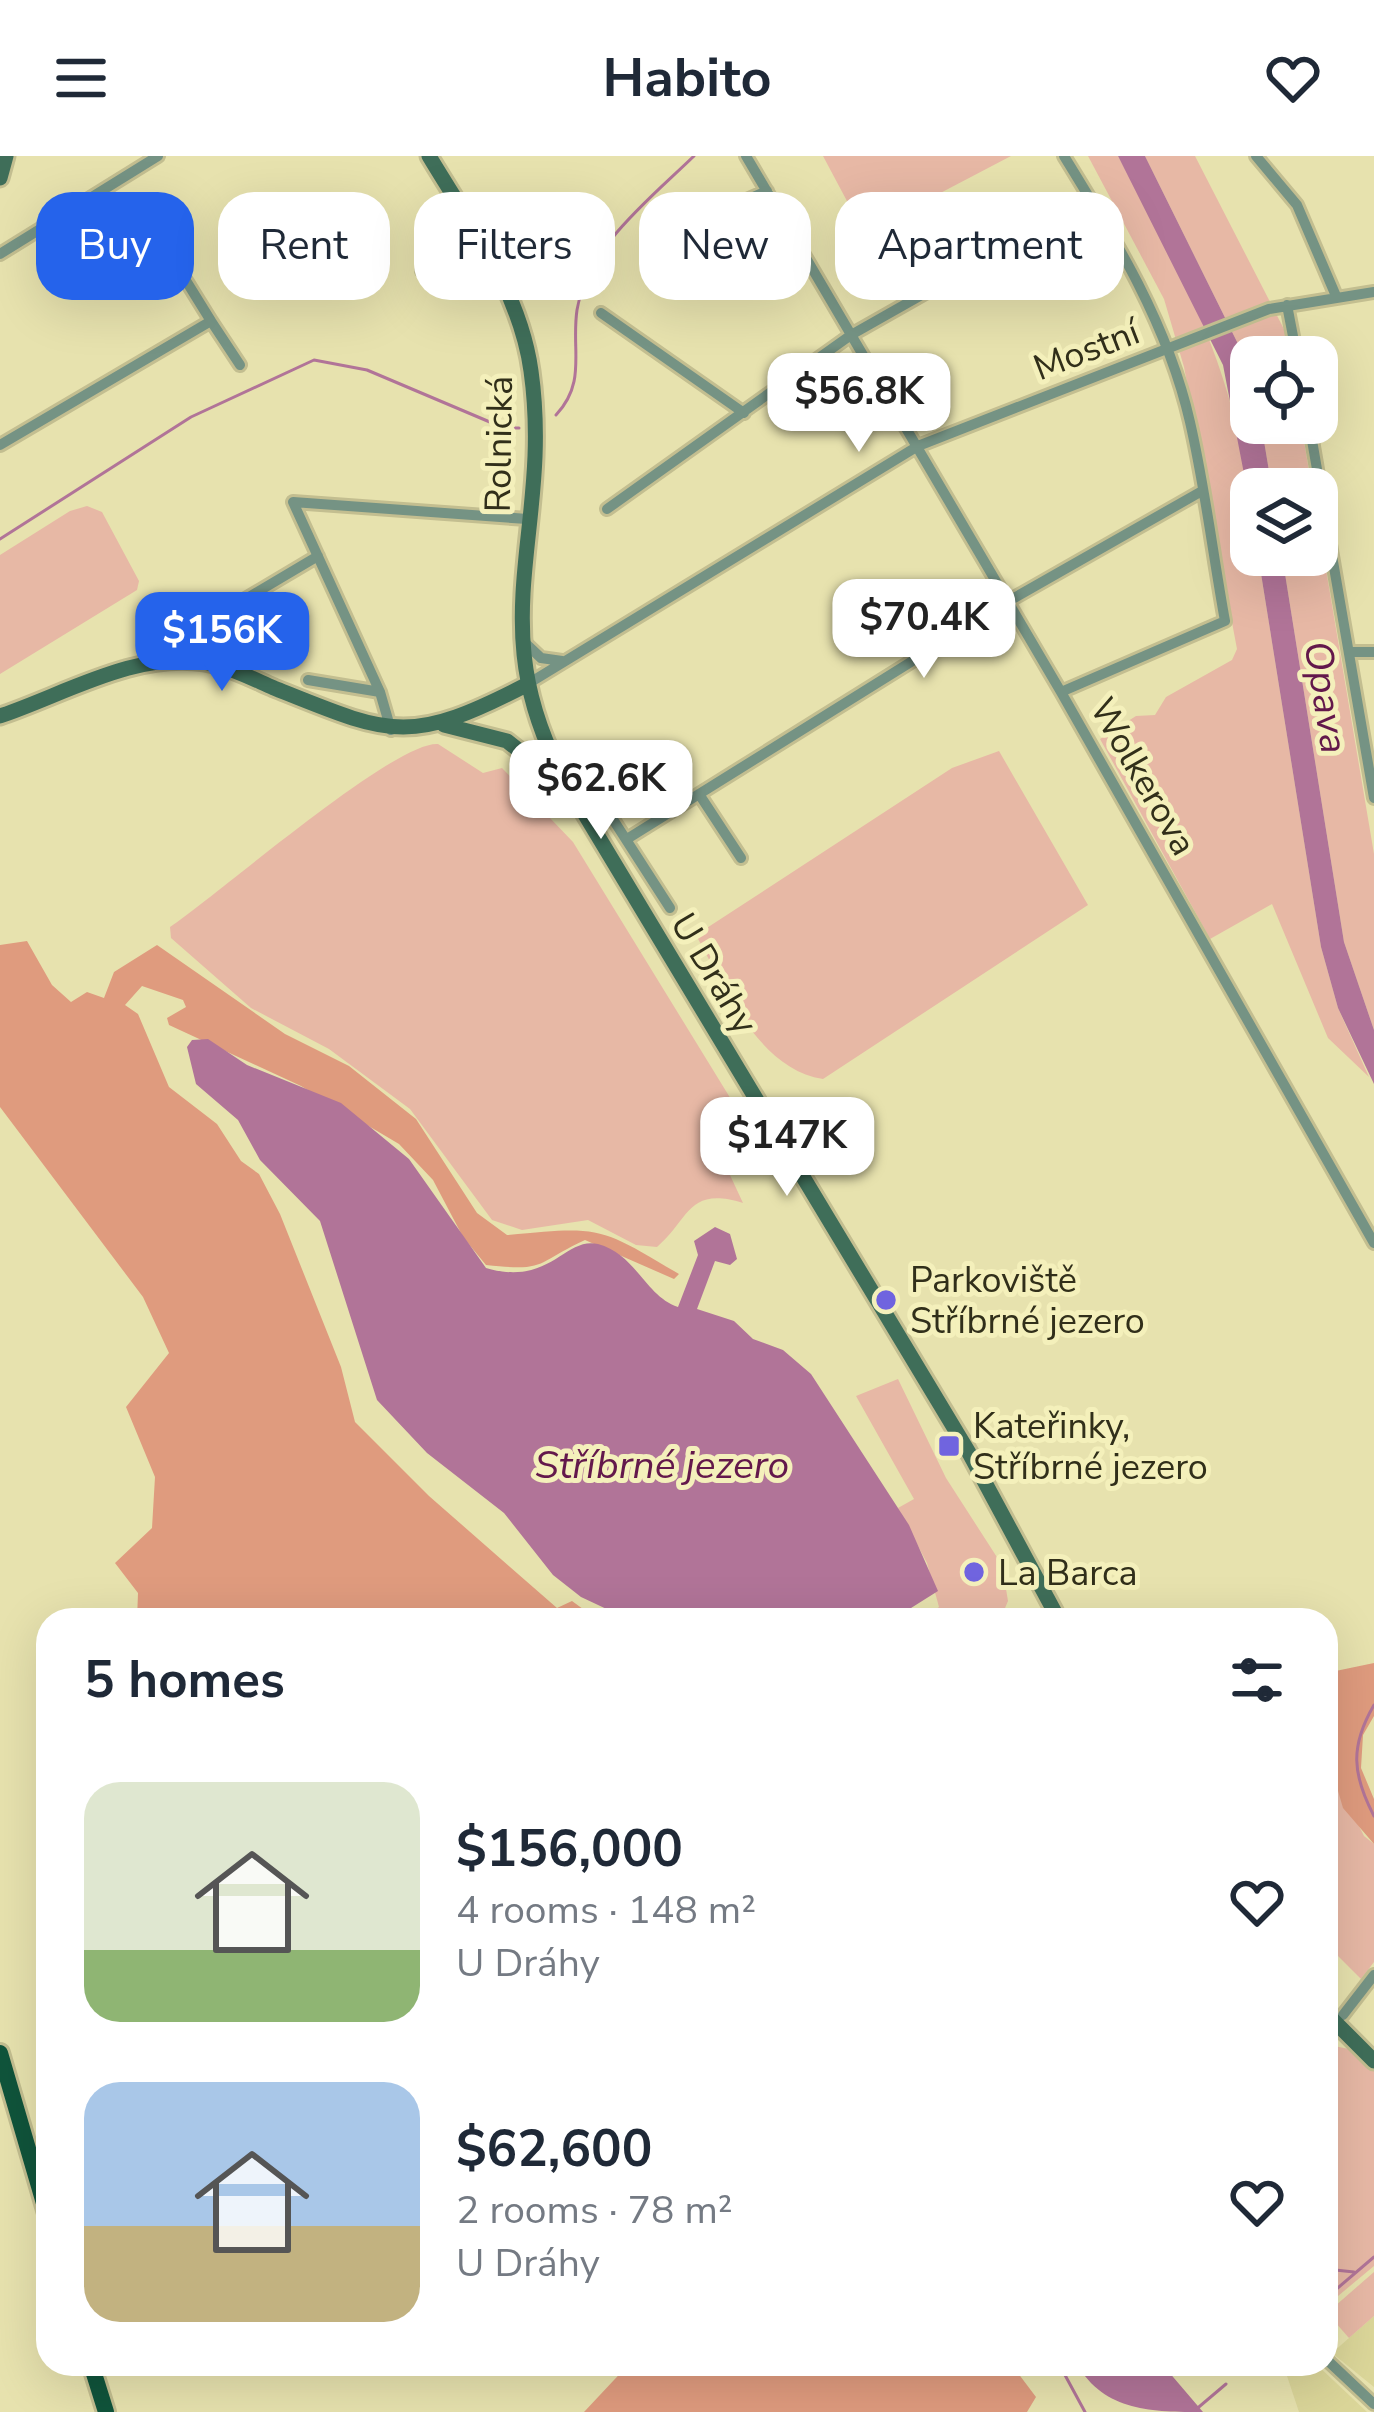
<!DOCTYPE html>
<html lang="en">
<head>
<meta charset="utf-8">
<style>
	body { margin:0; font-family:"Nunito Sans",sans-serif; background:#f2f2f3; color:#1f2937; height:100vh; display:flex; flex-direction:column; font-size:45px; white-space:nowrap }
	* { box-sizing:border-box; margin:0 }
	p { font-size:39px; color:#747a83 }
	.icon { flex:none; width:66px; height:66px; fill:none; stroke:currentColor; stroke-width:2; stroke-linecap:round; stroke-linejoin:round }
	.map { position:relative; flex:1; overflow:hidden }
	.drawer { position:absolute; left:36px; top:1452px; width:1302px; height:768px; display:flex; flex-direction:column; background:#fff; border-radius:36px; box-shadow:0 12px 48px #0002 }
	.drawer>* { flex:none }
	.hud { position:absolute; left:36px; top:36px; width:1302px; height:108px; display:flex; gap:24px }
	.controls { position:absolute; left:1230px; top:180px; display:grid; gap:24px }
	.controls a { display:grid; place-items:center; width:108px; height:108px; border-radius:24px; background:#fff; box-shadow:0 12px 48px #0002; font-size:60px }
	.price { position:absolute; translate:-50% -102px; padding:0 27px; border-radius:24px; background:#fff; color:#222; font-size:39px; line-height:78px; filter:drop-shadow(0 3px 6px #0008) }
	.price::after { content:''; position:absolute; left:50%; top:72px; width:36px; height:27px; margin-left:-18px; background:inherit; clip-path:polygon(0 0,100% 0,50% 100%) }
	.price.active { background:#2563eb; color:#fff }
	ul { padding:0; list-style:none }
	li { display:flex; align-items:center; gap:36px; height:300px; padding:0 48px }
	li span { display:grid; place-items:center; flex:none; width:336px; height:240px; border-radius:36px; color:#555 }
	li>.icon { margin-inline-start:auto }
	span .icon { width:144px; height:144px; fill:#fffc; stroke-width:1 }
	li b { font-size:51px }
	h2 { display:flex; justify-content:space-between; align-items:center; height:144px; padding:0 48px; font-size:51px }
	.pill { padding:0 42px; border-radius:36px; background:#fff; box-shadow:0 12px 48px #0002; font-size:42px; line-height:108px }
	.pill.active { background:#2563eb; color:#fff }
	header { display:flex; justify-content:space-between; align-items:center; height:156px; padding:0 48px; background:#fff; font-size:54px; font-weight:700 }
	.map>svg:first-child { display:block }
</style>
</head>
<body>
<header><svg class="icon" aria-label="menu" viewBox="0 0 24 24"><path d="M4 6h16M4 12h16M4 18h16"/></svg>Habito<svg class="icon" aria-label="heart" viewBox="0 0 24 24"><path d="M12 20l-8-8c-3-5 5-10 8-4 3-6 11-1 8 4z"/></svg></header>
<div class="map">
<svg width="1374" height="2256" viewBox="0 0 1374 2256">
	<rect width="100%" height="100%" fill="#e7e2ae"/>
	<path fill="#dbd699" d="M1374,2160V2231L1332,2197Z
		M1283,2208H1316L1367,2256H1299Z"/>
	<path fill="#e7b8a5" d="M823,0H1011L864,77Z
		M1088,0H1118C1191,133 1251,243 1251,399H1258L1321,791L1338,852L1369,921L1328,882L1272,748L1210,783L1100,583L1136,560L1155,559L1166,541L1232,504L1237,493L1184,211L1164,143Z
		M1145,0H1195L1286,177L1290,201H1251V225L1245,202Z
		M1261,267H1301L1312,333H1272Z
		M87,350L102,356L139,425L137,434L0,518V399L70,355Z
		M1317,360L1374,698V874L1344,786L1282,399H1317Z
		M438,588L483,617L502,612L573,686L764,997L730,1019L743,1047C687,1030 690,1063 657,1091L636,1089L588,1064L522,1074L492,1064L410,953L329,893L251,852L171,782L170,771C218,739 394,585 438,588Z
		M999,595L1088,749L823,923C758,913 724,830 696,779L952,612Z
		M898,1223L946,1322L1002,1409L1008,1445L1000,1464H922L939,1451L927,1407L898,1352L914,1343L856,1240Z
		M1334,1620L1364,1680L1374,1688V1806L1361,1823L1326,1788V1626Z
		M1334,1890L1354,1894L1374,1914V2110L1326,2150V1897Z
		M1374,2116V2160L1349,2182L1327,2157Z"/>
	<path fill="#df9b7e" d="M27,785L52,829L71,846L87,836L104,842L114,816L157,789L285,878L349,910L416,963L477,1057L507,1079C600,1070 599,1070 679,1118L674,1123L585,1084C535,1107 548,1116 486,1109L463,1081L433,1024L399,988L301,930L169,869L167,862L186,851L183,844L142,830L125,849L138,858L169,931L217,968L241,1005L259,1018L280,1058L341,1211L355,1266L429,1340L557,1452L572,1445L598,1464H137L138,1437L115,1407L152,1372L155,1321L126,1251L169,1197L143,1141L0,951V789Z
		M1374,1507V1560L1363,1579L1361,1612L1374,1643V1688L1343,1652L1334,1621L1326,1626V1517Z
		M629,2208H1011L1036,2241L1027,2256H584Z"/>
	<path fill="#b17498" d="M1118,0H1145L1245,202L1251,267H1261L1272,333H1251V354L1223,209Z
		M1258,399H1282L1344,786L1374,874V928L1338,852L1321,791Z
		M208,883L247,909L341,947L409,1003L486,1112C550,1131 565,1080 598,1088C636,1098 645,1140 678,1151L698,1099L694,1085L715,1071L730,1078L737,1103L730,1109L715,1105L697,1153L734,1165L753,1183L783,1194L811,1218L909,1369L938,1435L892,1464H630L581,1441L553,1419L504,1357L427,1297L377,1244L320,1065L260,1004L238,964L196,928L187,891L192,884Z
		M1077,2208H1162L1203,2256C1154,2256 1104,2256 1077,2208Z"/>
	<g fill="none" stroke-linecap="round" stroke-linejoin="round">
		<path stroke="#b17498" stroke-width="3" d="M556,259C587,226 571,194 577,154C587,91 651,42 694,0
			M0,383L191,261L314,204L367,214L504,272H519
			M1374,1549C1350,1590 1352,1618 1374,1660
			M1326,2113L1354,2116
			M1326,2142L1374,2101
			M1059,2208L1085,2256
			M1193,2256L1226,2228"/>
		<g stroke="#c3be90" stroke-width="16">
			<path id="street" d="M746,0L1061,536L1374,1087
				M1256,0L1297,49L1336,140
				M722,85L717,57L767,35
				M677,87L718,61
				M0,98L158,0
				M422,115L477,81
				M1287,149L1297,201
				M601,157L744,257
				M211,165L240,209
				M1309,267L1374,642
				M0,289L211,165L180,115
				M607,353L851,179L1091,43
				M195,473L318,400
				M522,484L541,502L562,505
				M1350,496H1374
				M308,524L380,536
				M526,529L918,290L1269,153L1374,136
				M1061,536L1225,465C1213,399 1205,331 1190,266C1168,169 1116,84 1064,0
				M391,574L380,536L293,346L527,363
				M569,595L670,752
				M699,638L741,702
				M627,683L1007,446L1202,335
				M1343,1859L1374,1819
				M1326,1884L1338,1870
				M1326,2203L1374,2248"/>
		</g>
		<g stroke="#c3be90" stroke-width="21">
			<path id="secondary" d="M429,0C469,67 520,135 531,215C554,378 475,473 572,637L968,1295L1059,1464
				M0,22L6,0
				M0,560C63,539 136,495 204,506C228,510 251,522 274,532C391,579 408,590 526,529
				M444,569L507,585L559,626
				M1326,1857L1374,1905"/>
		</g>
		<g stroke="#c3be90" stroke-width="22">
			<path id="primary" d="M0,1897L48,2061
				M91,2208L106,2256"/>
		</g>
		<use href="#street" stroke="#759384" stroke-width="10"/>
		<use href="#secondary" stroke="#3f6e59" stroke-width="15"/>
		<use href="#primary" stroke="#10543b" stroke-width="16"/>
	</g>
	<g fill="#7064df" stroke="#f4f0bb" stroke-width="4.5">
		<circle cx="886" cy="1144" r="12"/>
		<rect x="937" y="1278" width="24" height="24" rx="6"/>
		<circle cx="974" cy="1416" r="12"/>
	</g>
	<g text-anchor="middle" stroke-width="10" stroke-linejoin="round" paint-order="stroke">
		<g font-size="36" fill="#312f1a" stroke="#f4f0bb">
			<text transform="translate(1086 193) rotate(-21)" y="13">Mostní</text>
			<text transform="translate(498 288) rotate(-89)" y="13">Rolnická</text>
			<text transform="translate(1144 620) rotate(60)" y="13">Wolkerova</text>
			<text transform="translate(715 817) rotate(59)" y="13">U Dráhy</text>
		</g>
		<g font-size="36" fill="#312f1a" stroke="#f4f0bb" text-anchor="start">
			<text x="910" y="1136">Parkoviště<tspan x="910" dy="41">Stříbrné jezero</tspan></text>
			<text x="973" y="1282">Kateřinky,<tspan x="973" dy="41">Stříbrné jezero</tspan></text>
			<text x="998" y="1429">La Barca</text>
		</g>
		<g font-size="39" font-style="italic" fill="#63184b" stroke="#f4f0bb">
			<text transform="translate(1327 541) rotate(81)" y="14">Opava</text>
			<text x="662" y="1322">Stříbrné jezero</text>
		</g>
	</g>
</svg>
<div class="controls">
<a><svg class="icon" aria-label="locate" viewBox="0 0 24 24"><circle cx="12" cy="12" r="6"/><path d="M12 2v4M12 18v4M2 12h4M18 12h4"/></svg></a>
<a><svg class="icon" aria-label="layers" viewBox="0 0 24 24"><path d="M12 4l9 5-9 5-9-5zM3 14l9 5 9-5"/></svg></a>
</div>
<b class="price" style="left:859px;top:299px">$56.8K</b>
<b class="price" style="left:924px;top:525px">$70.4K</b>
<b class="price active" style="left:222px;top:538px">$156K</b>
<b class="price" style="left:601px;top:686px">$62.6K</b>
<b class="price" style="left:787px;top:1043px">$147K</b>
<div class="hud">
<a class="pill active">Buy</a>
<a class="pill">Rent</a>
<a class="pill">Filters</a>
<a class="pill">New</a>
<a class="pill">Apartment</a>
</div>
<section class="drawer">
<h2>5 homes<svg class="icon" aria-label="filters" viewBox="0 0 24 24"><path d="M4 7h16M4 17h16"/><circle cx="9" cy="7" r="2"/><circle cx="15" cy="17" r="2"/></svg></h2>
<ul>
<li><span style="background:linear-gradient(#dfe7d0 70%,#8fb573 0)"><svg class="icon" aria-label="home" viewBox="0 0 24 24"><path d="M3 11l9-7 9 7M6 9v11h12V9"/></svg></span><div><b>$156,000</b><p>4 rooms · 148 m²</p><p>U Dráhy</p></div><svg class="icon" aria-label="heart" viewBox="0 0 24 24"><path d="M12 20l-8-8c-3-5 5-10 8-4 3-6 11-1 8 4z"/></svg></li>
<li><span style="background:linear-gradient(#a9c7e8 60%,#c2b280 0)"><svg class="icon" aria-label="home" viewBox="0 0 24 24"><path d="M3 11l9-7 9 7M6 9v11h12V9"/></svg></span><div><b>$62,600</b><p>2 rooms · 78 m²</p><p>U Dráhy</p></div><svg class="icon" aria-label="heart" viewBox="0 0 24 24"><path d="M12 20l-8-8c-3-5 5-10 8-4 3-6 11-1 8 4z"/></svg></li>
</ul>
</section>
</div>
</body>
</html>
